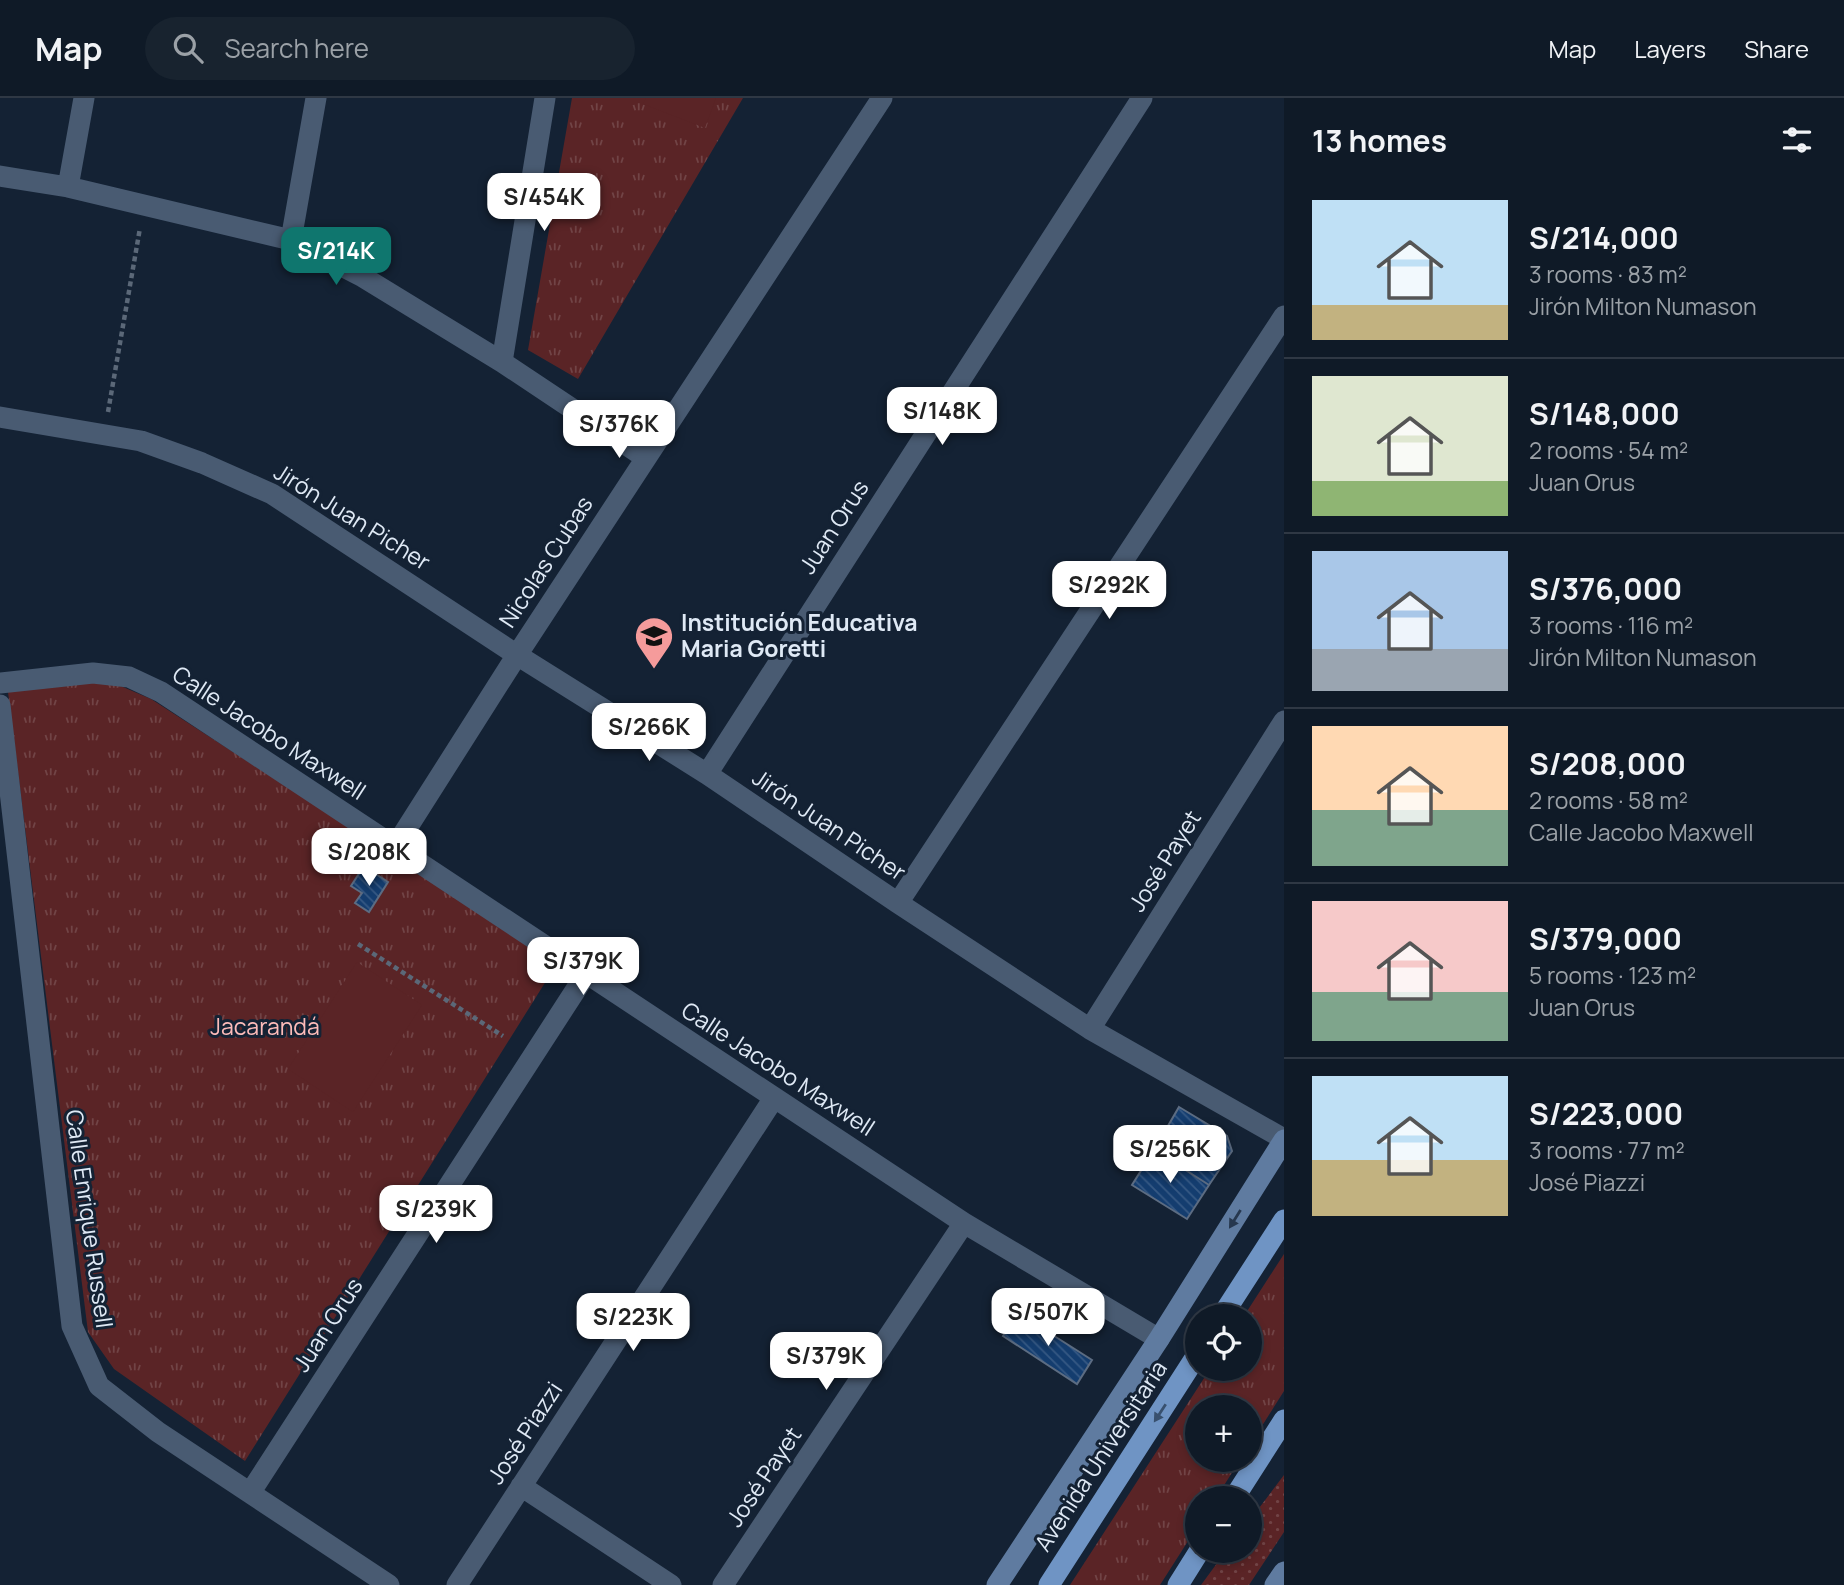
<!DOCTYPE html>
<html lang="en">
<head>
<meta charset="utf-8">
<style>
	body { margin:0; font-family:Manrope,sans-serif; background:#18232f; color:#f1f3f6; height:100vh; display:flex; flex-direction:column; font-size:26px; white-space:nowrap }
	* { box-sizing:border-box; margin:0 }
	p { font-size:23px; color:#9ba1a7 }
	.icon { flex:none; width:38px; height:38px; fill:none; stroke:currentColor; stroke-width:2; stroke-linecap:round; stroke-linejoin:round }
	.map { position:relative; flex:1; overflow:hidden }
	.details { display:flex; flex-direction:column; background:#0f1a27; width:560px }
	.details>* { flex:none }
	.buttons { position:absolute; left:1185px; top:1206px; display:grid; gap:14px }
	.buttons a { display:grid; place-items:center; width:77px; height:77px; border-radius:50%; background:#0f1a27; box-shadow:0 4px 10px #0003,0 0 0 2px #2f3844; font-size:35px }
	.price { position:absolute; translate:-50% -60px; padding:0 16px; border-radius:14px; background:#fff; color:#222; font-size:23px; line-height:46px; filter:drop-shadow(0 2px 4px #0008) }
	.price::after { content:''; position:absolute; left:50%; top:42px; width:21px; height:16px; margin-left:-10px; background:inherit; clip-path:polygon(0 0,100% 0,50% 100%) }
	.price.current { background:#0f766e; color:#fff }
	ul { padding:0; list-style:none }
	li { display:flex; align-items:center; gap:21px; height:175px; padding:0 28px }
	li+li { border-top:2px solid #2f3844 }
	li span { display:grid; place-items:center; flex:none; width:196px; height:140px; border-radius:0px; color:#555 }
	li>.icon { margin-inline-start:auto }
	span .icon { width:84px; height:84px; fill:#fffc; stroke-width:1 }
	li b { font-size:30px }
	h2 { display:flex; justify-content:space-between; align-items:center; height:84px; padding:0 28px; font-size:30px }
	header { display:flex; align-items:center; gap:42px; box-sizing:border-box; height:98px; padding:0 35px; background:#0f1a27; border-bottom:2px solid #2f3844 }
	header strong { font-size:33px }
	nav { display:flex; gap:38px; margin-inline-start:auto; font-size:24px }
	.search { width:490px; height:63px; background:#18232f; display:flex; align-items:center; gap:18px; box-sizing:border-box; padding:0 24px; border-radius:38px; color:#9ba1a7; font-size:26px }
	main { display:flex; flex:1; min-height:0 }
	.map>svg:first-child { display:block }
</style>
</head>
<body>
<header>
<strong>Map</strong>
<div class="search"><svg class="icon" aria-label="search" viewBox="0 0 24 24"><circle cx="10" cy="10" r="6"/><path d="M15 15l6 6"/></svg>Search here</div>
<nav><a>Map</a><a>Layers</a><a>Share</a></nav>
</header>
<main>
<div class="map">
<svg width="1284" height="1487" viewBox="0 0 1284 1487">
	<defs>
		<pattern id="grass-dots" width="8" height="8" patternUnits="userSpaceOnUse" patternTransform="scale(1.75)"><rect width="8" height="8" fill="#5a2426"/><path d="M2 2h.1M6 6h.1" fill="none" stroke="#714446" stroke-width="1.8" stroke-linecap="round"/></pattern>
		<pattern id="park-tufts" width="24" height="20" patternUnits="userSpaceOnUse" patternTransform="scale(1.75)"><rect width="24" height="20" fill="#5a2426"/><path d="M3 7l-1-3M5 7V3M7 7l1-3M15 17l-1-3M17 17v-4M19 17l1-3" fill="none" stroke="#714446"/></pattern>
		<pattern id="building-back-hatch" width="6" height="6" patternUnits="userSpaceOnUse" patternTransform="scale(1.75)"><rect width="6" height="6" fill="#143d6f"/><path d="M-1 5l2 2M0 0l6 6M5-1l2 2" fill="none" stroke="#365984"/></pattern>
	</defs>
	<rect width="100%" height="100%" fill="#142234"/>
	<path fill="url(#grass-dots)" d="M1284,1377V1434L1249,1487H1201L1226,1453L1250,1452V1422Z"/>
	<path fill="url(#park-tufts)" d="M572,0H743L578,281L528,252Z
		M102,580L151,601L558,864L245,1363L114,1271L88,1234L8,594Z
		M1284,1156V1293L1250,1347V1309H1197V1362H1240L1216,1400H1197V1429L1160,1487H1070L1210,1271L1250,1270V1218H1244Z"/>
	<path fill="#5a2426" d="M646,0H716L705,30L643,6Z
		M357,864L422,907L353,1014L288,971Z"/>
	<path fill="url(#building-back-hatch)" stroke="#5c6c82" stroke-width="2" d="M364,768L388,784L369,814L355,805L362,795L351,788Z
		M1179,1009L1227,1038L1232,1053L1209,1087L1154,1052Z
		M1154,1052L1209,1087L1187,1121L1132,1087Z
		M1018,1215L1092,1262L1077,1286L1003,1238Z"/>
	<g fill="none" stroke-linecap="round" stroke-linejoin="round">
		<path stroke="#5b6878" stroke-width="4.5" stroke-dasharray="5 3.5" stroke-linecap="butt" d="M108,314L140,130
			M358,846L503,938"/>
		<path stroke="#495b72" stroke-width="21" d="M0,78L68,89L291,142L363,179L502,264L646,360
			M68,89L84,0
			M291,142L316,0
			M502,264L545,0
			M0,319L141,343L202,365L272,396L517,557L707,676L898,805L1090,931L1284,1041
			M0,585L93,575L129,579L161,594L964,1125L1159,1241
			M0,607L72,1228L99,1288L158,1334L389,1487
			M707,676L1142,0
			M395,749L517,557L882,0
			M898,805L1284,218
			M1090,931L1284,623
			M521,1388L671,1487
			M250,1395L586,876
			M457,1487L774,1000
			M723,1487L964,1125"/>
		<path stroke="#5f7ba0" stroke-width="21" d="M997,1487L1159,1241L1284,1042
			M1275,1487L1284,1474"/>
		<path stroke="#6f94c4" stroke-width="21" d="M1222,1218L1284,1122
			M1234,1400L1284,1322
			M1049,1487L1197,1257
			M1178,1487L1200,1452"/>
	</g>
	<defs><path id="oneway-solid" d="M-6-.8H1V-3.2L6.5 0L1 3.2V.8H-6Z" transform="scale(1.75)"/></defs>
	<use fill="#27384f" href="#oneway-solid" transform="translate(1235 1121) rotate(122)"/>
	<use fill="#38506e" href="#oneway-solid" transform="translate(1160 1315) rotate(123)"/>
	<defs>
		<g id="school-pin" transform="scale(2.0125)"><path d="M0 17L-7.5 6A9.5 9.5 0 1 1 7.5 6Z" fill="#f59b9b" stroke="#142234"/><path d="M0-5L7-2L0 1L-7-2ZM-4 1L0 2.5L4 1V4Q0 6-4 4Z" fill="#111"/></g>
	</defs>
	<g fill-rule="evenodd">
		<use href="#school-pin" x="654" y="538"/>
	</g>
	<g text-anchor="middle" stroke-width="6" stroke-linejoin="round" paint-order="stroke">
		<g font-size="23" fill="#dfe9f5" stroke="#142234">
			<text transform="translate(352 419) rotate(32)" y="8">Jirón Juan Picher</text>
			<text transform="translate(834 429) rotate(-57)" y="8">Juan Orus</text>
			<text transform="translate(546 464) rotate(-57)" y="8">Nicolas Cubas</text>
			<text transform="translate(269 635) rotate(33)" y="8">Calle Jacobo Maxwell</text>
			<text transform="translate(829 727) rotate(34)" y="8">Jirón Juan Picher</text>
			<text transform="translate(1165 763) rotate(-58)" y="8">José Payet</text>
			<text transform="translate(778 971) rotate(33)" y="8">Calle Jacobo Maxwell</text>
			<text transform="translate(89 1121) rotate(82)" y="8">Calle Enrique Russell</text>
			<text transform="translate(328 1227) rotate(-57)" y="8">Juan Orus</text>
			<text transform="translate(525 1335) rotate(-57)" y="8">José Piazzi</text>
			<text transform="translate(1101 1358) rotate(-57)" y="8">Avenida Universitaria</text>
			<text transform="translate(764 1379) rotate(-56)" y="8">José Payet</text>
		</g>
		<g font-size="23" font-weight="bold" fill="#dfe9f5" stroke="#142234" text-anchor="start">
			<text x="681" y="533">Institución Educativa<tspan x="681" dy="26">Maria Goretti</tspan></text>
		</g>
		<g font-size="23" fill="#fdbbb9" stroke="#142234">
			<text x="265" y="937">Jacarandá</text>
		</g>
	</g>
</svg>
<div class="buttons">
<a><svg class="icon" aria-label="locate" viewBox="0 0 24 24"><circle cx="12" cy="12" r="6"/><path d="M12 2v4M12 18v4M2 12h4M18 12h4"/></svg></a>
<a>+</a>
<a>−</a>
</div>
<b class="price" style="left:544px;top:135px">S/454K</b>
<b class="price current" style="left:336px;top:189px">S/214K</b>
<b class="price" style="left:942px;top:349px">S/148K</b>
<b class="price" style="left:619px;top:362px">S/376K</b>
<b class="price" style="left:1109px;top:523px">S/292K</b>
<b class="price" style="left:649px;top:665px">S/266K</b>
<b class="price" style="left:369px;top:790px">S/208K</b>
<b class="price" style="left:583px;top:899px">S/379K</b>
<b class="price" style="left:1170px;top:1087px">S/256K</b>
<b class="price" style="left:436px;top:1147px">S/239K</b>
<b class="price" style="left:1048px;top:1250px">S/507K</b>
<b class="price" style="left:633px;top:1255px">S/223K</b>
<b class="price" style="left:826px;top:1294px">S/379K</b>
</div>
<section class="details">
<h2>13 homes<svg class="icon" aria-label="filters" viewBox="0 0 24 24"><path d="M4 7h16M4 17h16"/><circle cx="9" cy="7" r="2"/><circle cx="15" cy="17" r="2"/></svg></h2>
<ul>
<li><span style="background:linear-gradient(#bfe0f5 75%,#c2b280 0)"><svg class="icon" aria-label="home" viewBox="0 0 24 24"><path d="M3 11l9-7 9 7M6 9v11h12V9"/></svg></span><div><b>S/214,000</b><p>3 rooms · 83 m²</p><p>Jirón Milton Numason</p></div></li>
<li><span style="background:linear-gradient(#dfe7d0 75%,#8fb573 0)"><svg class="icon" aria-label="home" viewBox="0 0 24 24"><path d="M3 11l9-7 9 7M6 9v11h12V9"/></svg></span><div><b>S/148,000</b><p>2 rooms · 54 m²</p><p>Juan Orus</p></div></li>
<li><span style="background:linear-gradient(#a9c7e8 70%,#9aa5b1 0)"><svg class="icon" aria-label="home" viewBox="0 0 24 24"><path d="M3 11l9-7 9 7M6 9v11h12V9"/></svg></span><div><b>S/376,000</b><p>3 rooms · 116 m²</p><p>Jirón Milton Numason</p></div></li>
<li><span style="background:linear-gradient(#ffd9b3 60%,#7fa58c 0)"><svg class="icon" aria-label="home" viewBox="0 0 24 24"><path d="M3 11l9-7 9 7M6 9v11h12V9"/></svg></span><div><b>S/208,000</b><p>2 rooms · 58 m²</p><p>Calle Jacobo Maxwell</p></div></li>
<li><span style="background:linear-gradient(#f6c9c9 65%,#7fa58c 0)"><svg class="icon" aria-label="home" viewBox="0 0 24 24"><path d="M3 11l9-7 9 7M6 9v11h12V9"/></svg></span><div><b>S/379,000</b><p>5 rooms · 123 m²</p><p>Juan Orus</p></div></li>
<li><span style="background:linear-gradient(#bfe0f5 60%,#c2b280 0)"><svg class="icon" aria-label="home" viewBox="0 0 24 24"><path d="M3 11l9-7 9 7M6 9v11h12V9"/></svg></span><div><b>S/223,000</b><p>3 rooms · 77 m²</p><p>José Piazzi</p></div></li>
</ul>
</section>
</main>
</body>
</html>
